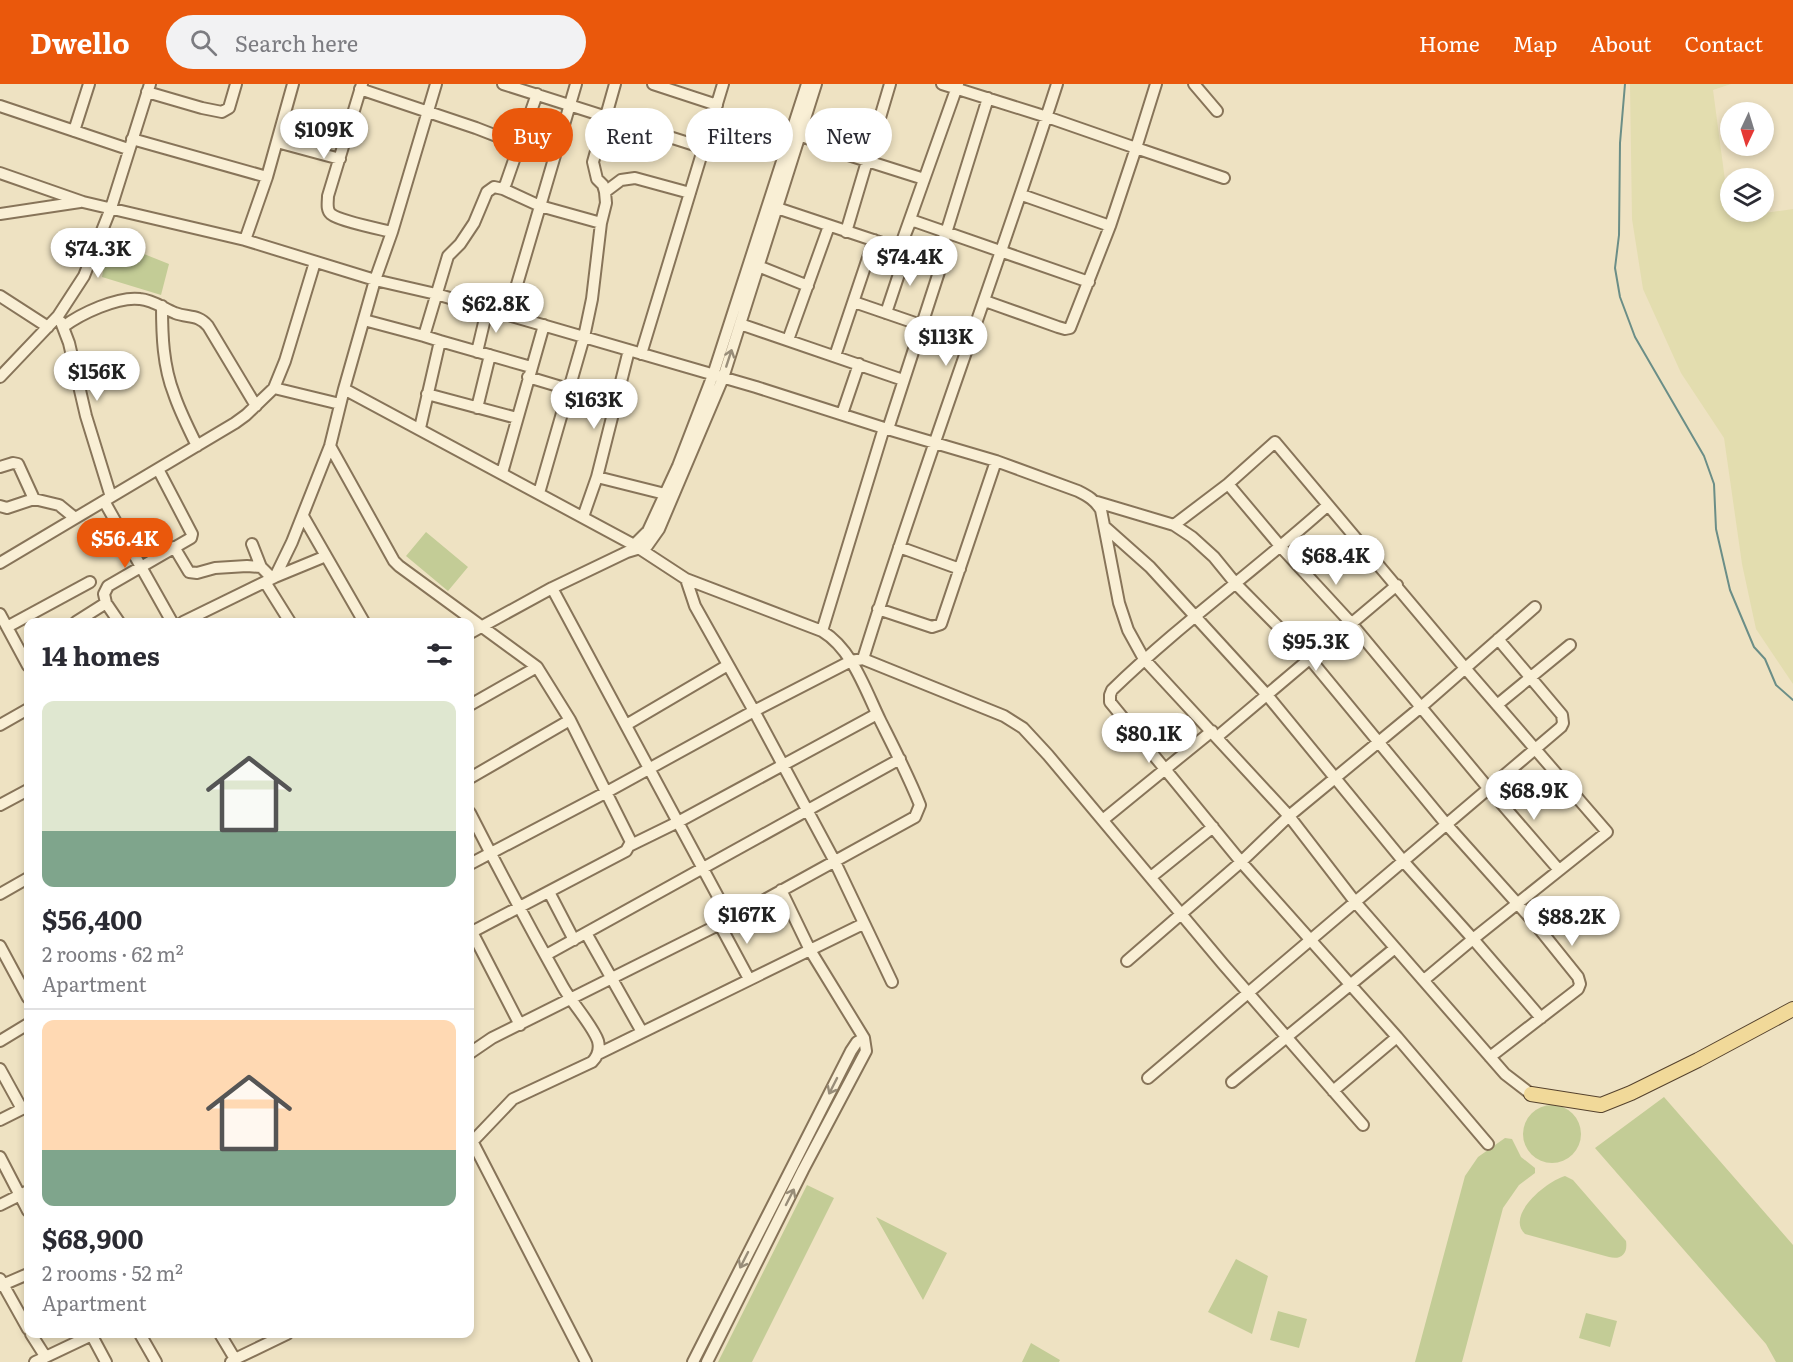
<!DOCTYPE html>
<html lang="en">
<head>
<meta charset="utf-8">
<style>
	body { margin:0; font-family:Literata,serif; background:#f2f2f3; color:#2b2b33; height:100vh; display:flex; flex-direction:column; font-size:22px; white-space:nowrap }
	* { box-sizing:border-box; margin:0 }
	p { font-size:20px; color:#7c7c81 }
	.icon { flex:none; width:33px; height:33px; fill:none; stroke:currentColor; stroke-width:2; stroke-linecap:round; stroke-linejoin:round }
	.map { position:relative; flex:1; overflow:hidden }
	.details { position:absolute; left:24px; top:534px; width:450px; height:720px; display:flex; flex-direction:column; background:#fff; border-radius:12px; box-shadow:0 3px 9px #0003 }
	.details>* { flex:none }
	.guide { position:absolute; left:492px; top:24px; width:570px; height:54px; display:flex; gap:12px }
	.needle { width:39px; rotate:184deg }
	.buttons { position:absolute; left:1720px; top:18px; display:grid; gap:12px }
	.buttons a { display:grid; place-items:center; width:54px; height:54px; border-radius:50%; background:#fff; box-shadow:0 3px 9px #0003; font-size:30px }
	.price { position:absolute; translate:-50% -51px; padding:0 14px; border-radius:21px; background:#fff; color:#222; font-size:20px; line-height:39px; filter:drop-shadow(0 2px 3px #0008) }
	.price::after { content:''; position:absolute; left:50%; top:36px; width:18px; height:14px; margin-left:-9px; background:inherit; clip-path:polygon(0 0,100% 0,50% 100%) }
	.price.selected { background:#ea580c; color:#fff }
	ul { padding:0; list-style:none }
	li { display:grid; align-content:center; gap:12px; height:318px; padding:0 18px }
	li+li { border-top:2px solid #e1e1e2 }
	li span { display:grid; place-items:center; height:186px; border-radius:12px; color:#555 }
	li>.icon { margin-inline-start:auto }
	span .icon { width:108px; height:108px; fill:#fffc; stroke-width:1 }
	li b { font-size:26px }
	h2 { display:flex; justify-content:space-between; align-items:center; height:72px; padding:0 18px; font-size:26px }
	.pill { padding:0 21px; border-radius:27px; background:#fff; box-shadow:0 3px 9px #0003; font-size:21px; line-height:54px }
	.pill.selected { background:#ea580c; color:#fff }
	header { display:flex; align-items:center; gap:36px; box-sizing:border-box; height:84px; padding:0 30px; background:#ea580c; color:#fff }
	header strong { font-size:28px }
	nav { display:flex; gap:33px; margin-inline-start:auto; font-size:21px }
	.search { width:420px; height:54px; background:#f2f2f3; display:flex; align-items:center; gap:15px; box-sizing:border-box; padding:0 21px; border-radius:33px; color:#7c7c81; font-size:22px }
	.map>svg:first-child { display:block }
</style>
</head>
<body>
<header>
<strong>Dwello</strong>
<div class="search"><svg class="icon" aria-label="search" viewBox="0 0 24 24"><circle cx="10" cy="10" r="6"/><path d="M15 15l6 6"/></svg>Search here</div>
<nav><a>Home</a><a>Map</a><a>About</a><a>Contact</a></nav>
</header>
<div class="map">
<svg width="1793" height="1278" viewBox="0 0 1793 1278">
	<rect width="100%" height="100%" fill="#eee2c2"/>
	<path fill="#e3ddaf" d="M1630,0H1731L1713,6L1730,134L1793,125V600L1756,545L1742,480L1724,354L1681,289L1643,205L1632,135Z"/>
	<path fill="#c3cc96" d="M109,156L169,180L161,211L102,193Z
		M426,448L468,483L448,507L406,472Z
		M1664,1013L1793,1161V1278H1776L1766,1260L1595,1064Z
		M1523 1050a29 29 0 1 1 58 0a29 29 0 1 1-58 0Z
		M1505,1054L1512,1055L1521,1073L1535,1084V1089L1519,1101L1503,1124L1462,1278H1415L1465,1092L1478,1073Z
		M1565,1092L1573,1096L1626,1157C1628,1170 1621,1176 1609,1173L1525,1150C1505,1131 1547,1097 1565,1092Z
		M807,1101L834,1114L752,1278H718Z
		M876,1133L947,1169L923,1216Z
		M1236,1175L1268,1192L1252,1250L1208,1228Z
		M1278,1227L1307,1235L1299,1264L1270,1256Z
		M1586,1229L1617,1237L1610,1263L1579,1254Z
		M1031,1259L1060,1276L1059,1278H1022Z"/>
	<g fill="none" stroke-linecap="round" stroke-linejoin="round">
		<path stroke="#6b8e87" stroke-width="2" d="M1625,0L1620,59L1619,151L1615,184L1620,213L1635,253L1704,372L1714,400L1716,445L1730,506L1754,563L1765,575L1776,601L1793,616"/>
		<g stroke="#877459" stroke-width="14">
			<path id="minor" d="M362,0L328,112C328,118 326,126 331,130C339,137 380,145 392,148
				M503,0L704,64
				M653,0L717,21
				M942,0L1047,33L1136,64L1110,142L1070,244L1065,245L1058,243L985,217
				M958,0L899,166L911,136L1089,198
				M1156,0L1136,64L1224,94
				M1194,0L1217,27
				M360,5L476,44L520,61
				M147,8L202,24L222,28L229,24L236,0
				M537,10L506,99L503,105L540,122L601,139
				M0,22L128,65
				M74,47L89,0
				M800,51L842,69L924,95
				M132,55L267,93
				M277,58L340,75
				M0,89L83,118L245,156L375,196L436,210L756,303L884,344L996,377L1078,407C1088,412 1095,416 1101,426L1119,519L1128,546L1144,575L1289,732L1356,819L1505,990L1531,1010
				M605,108L621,96L635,94L690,109
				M1022,111L1110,142
				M777,124L885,160L938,184L939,188L888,345
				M0,130L80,118
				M846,148L890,0
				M245,156L267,93L293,0
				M932,181L946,149L988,14
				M758,182L808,202
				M0,212L48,243
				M854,218L921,241
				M162,222C162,251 163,282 174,310C180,328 189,345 197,362
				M886,229L906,169
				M508,231L576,0
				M364,236L424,252
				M61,238L69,259L86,332L111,413
				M740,240L903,296
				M63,243C80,230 118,212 140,215C153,216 163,224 175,229C188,234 198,230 208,242L256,322
				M788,256L829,142
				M440,257L531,283
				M477,268L487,226
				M641,270L723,0
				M835,272L874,156
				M0,293L58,232L84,192L111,124L150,0
				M528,293L568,305
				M274,304L285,277L315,178
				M344,305L634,461L686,495L822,547C852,565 865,605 880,636C894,664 908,691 920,721L915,733L730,835L492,954L470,969
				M427,310L517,334
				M477,324L490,271
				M842,330L859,280
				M420,344L440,257L424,252L448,172L460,160L474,139L487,108L494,103L503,105
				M330,362L394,477L399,482L537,583L570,636L631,758L626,767L470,849
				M0,383L13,379L18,380L34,415L7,424L0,422
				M502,389L544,241
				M597,393L665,410
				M1228,400L1281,463L1351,539L1489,705L1559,786
				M539,409L584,253L592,215L601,139L606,119L605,108L603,101L597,95L593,78L615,0
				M34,415L59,421L75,434
				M104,417L172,538
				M1097,418L1174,441L1192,453L1214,473L1236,500L1310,575L1447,741L1533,837L1578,893L1580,900L1578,905L1490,973
				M1328,421C1257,485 1180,540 1112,606L1110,611V618L1242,779L1397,953L1488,1060
				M303,432L326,472
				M583,433L597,393L629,266
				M1174,441L1228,400L1275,358L1465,584L1607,748L1473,855L1541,934
				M1105,443L1150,483L1267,611L1404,778L1473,855L1424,896
				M252,460L261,483
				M174,463L189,488L197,489L215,484L247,482L261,483L272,494
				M899,463L960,485
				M630,465L648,447L678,382L713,291L807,0
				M0,479L235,339L246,331L274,304L340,320
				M275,493L326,472L364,538
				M686,495L695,522L754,627L834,776L892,898
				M265,498L290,538
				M552,504L730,835
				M106,519L104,510L108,502L191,454L192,450L158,385
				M878,525L932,543L941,540L996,377
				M0,530L28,582
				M76,538L106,519L119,538
				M183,538L275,493L292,458L330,362L344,305L375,196L392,148L436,0
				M7,543L90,498
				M822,547L884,344
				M470,549L552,504L627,468L647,462L659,445L723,294L816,0
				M863,575C923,382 995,193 1057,0
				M470,621L537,583
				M1497,621L1570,561
				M0,641L28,625
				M626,641L728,581
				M1217,653L1397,501
				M470,694L570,636
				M0,721L28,706
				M470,729C500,788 531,846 563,903C572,919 593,942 598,957C600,965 598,972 592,978L513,1015L472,1058
				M1104,735L1212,647
				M631,761L678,738L877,630
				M470,780L605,709L754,627L851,577L863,575L1004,632L1023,644L1048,671L1223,880L1363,1041
				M1151,793L1213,743
				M549,808L574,856
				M0,810L28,794
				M720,841L749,895
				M472,848L520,941
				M586,849L642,948
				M0,862L28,914
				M546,871L900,675
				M1127,877L1241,778L1289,732L1421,623L1535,523
				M0,957L28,940
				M598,970L863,840
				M0,985L22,1025
				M1148,994L1561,643L1563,639L1562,631L1498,555
				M1232,998L1395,864
				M1333,1007L1397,953
				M0,1036L28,1022
				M470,1053L586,1278
				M0,1073L28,1127
				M0,1121L28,1107
				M0,1195L28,1245
				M0,1202L28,1190
				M31,1250L45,1272
				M91,1250L106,1278
				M140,1250L156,1278
				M220,1250L235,1275L231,1278
				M235,1275L287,1250
				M35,1278L94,1250
				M693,1278L851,967L857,958L864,954
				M707,1278L803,1086L866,967L864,954L810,866L781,806"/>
		</g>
		<g stroke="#55422d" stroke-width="16">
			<path id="major" d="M1531,1010L1601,1021L1631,1009L1698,976L1793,925"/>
		</g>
		<use href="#minor" stroke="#f9efd5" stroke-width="10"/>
		<use href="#major" stroke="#f1d999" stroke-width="14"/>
	</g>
	<defs><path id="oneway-shaft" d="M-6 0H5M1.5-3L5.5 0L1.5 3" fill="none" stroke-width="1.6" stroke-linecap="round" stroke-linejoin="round" transform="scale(1.5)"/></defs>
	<g stroke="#988d79">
		<use href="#oneway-shaft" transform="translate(729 274) rotate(-72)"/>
		<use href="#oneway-shaft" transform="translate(833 1002) rotate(117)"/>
		<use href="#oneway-shaft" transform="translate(790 1113) rotate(-63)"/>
		<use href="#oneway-shaft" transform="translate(744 1176) rotate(117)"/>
	</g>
</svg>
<div class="buttons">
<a><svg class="needle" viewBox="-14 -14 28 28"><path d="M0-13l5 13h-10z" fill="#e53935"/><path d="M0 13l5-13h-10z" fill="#7c7c81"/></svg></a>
<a><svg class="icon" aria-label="layers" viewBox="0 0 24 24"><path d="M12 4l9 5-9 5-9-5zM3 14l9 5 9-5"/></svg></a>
</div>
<b class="price" style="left:324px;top:76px">$109K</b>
<b class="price" style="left:98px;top:195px">$74.3K</b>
<b class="price" style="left:910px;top:203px">$74.4K</b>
<b class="price" style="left:496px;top:250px">$62.8K</b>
<b class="price" style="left:946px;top:283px">$113K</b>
<b class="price" style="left:97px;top:318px">$156K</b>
<b class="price" style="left:594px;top:346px">$163K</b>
<b class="price selected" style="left:125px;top:485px">$56.4K</b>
<b class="price" style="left:1336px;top:502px">$68.4K</b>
<b class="price" style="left:1316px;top:588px">$95.3K</b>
<b class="price" style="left:1149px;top:680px">$80.1K</b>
<b class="price" style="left:1534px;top:737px">$68.9K</b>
<b class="price" style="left:747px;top:861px">$167K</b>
<b class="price" style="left:1572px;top:863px">$88.2K</b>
<div class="guide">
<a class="pill selected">Buy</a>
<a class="pill">Rent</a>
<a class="pill">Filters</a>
<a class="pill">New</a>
</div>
<section class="details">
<h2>14 homes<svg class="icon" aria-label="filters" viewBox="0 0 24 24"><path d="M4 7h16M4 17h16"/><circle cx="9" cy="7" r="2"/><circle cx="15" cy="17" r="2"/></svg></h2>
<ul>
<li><span style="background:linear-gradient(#dfe7d0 70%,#7fa58c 0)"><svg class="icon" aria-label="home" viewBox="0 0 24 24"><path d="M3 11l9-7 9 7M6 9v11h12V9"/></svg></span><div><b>$56,400</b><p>2 rooms · 62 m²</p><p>Apartment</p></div></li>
<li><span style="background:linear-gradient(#ffd9b3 70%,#7fa58c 0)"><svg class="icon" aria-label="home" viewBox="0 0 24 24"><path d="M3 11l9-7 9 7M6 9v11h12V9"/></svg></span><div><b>$68,900</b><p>2 rooms · 52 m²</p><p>Apartment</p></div></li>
</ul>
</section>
</div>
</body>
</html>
